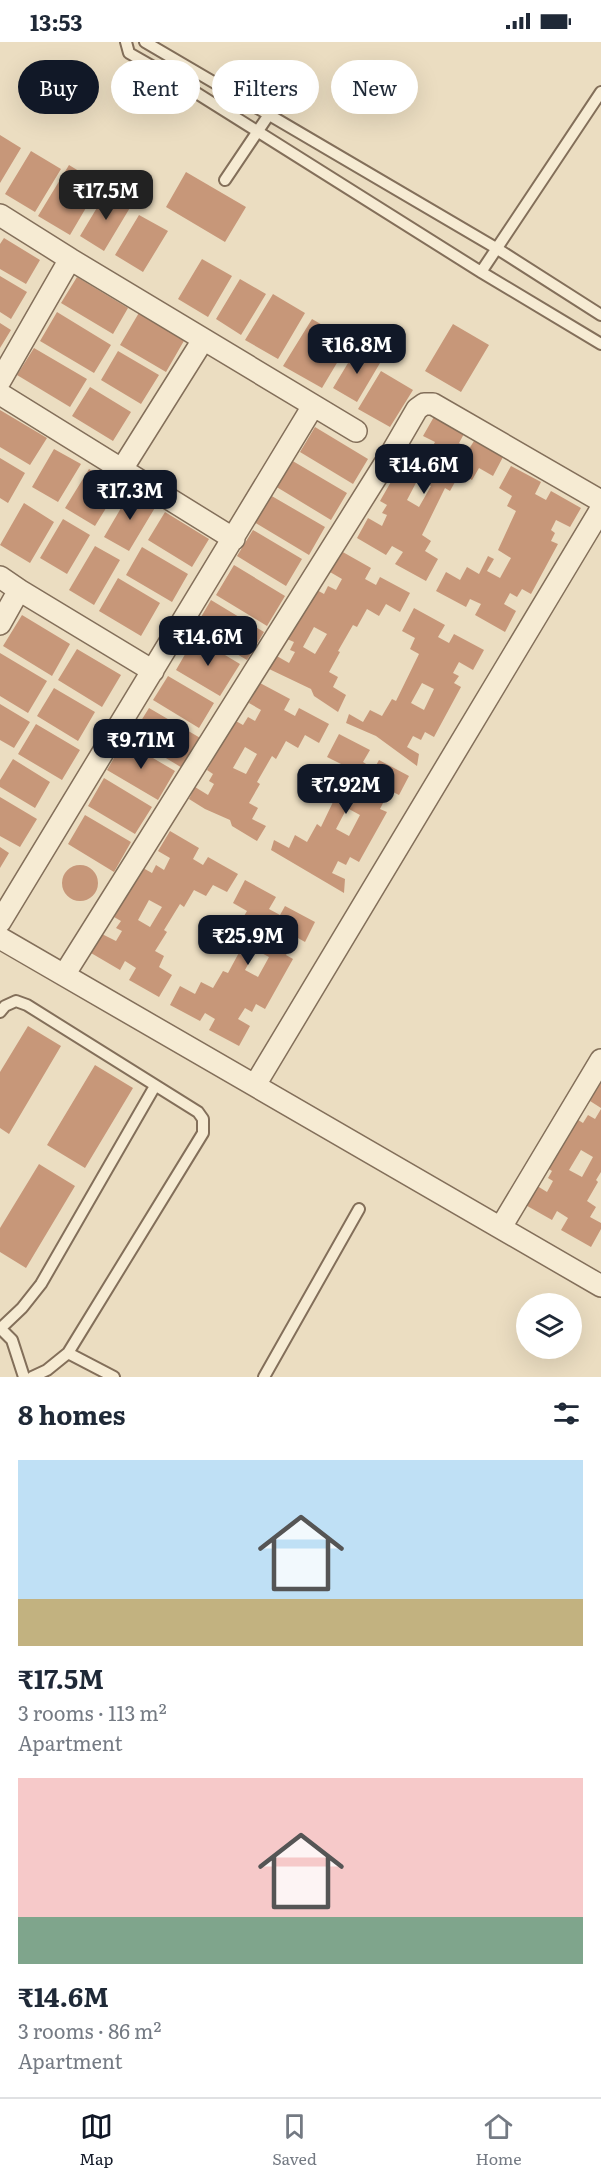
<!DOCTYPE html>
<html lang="en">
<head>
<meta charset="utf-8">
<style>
	body { margin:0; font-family:Literata,serif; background:#f2f2f3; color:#1f2937; height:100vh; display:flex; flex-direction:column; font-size:22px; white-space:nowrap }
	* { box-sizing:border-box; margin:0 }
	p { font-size:20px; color:#747a83 }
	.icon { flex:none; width:33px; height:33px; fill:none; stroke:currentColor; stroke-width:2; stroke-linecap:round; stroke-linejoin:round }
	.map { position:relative; height:1335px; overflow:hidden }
	.sheet { display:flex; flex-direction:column; background:#fff; flex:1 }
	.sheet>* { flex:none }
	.top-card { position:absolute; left:18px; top:18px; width:566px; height:54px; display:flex; gap:12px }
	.controls { position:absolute; left:516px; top:1251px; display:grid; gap:12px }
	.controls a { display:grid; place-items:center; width:66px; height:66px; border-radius:50%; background:#fff; box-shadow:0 6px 24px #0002; font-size:30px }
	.price { position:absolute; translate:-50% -51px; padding:0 14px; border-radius:12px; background:#111827; color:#fff; font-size:20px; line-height:39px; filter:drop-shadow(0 2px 3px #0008) }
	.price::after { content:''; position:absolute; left:50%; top:36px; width:18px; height:14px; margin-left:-9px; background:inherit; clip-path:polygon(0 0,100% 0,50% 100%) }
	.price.current { background:#222; color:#fff }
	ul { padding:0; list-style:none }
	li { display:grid; align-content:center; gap:12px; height:318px; padding:0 18px }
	li span { display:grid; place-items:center; height:186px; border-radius:0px; color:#555 }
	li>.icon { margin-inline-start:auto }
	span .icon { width:108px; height:108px; fill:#fffc; stroke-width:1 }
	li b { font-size:26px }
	h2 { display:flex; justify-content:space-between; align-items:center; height:72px; padding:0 18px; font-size:26px }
	.pill { padding:0 21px; border-radius:27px; background:#fff; box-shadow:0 6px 24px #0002; font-size:21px; line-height:54px }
	.pill.current { background:#111827; color:#fff }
	.status { display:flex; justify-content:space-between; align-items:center; height:42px; padding:0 30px; background:#fff; direction:ltr }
	.status svg { height:16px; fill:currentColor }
	.tabs { display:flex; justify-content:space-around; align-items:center; height:84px; border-top:2px solid #e0e1e3; background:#fff; font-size:16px; color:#747a83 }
	.tabs a { display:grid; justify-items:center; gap:3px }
	.tabs .current { color:#111827 }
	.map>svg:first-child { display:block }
</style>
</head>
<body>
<div class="status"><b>13:53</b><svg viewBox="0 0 49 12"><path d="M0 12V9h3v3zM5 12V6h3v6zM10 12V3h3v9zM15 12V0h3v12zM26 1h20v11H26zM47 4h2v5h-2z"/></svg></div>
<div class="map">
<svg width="601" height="1335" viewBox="0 0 601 1335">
	<rect width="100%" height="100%" fill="#ebddc1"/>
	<path fill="#c79779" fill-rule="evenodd" d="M0,93L21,106L0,141Z
		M31,109L61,127L35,170L5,152Z
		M69,123L100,142L70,193L38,174Z
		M186,130L246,165L225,200L166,165Z
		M107,149L131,164L104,209L80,194Z
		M139,173L168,189L143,230L115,213Z
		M4,196L40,218L26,242L0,227V202Z
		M202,217L232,234L208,275L178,257Z
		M0,234L27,250L11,277L0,270Z
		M77,235L128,266L113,292L61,261Z
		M240,237L266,252L241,293L216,277Z
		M273,252L305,271L278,317L245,298Z
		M140,269L185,297L166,330L120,303Z
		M57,270L111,303L94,331L40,299Z
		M312,277L350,299L322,346L283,324Z
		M0,281L11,288L0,306Z
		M453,282L489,303L461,350L425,329Z
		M34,306L87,337L70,365L17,333Z
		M357,306L380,321L357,360L333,346Z
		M118,309L159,333L141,362L101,338Z
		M381,329L413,348L390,385L358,367Z
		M90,345L131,370L113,399L72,374Z
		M0,368L47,396L30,423L0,405Z
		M435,373L465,390L459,401L469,407L474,399L503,415L493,434L479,426L472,438L460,431L450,449L445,446L422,493L431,499L425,509L438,517L426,539L395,522L403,510L392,504L386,513L357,496L368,476L382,484L387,473L382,471L387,463L380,459L408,410L417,415L422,407L429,411L435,400L423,394ZM418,437L431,444L419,465L407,458Z
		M315,385L368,417L353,442L300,410Z
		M54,407L81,422L58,460L32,445Z
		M0,416L25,431L8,461L0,456Z
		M291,418L347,451L331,478L275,444Z
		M511,424L541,440L535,452L546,458L551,449L581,466L570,485L556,478L551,488L555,491L551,499L558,502L531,552L522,547L517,555L510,551L504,562L516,569L505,590L475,573L481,562L470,557L466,565L436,549L446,530L460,538L467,525L479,532L488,514L494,517L487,529L500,536L511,516L498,508L516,469L507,464L512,454L499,446Z
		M89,427L119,445L95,484L65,466Z
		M131,449L156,464L129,509L104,495Z
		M270,453L325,485L309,513L254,480Z
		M24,461L54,480L30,521L0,503Z
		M165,470L209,497L192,525L148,498Z
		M63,477L90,493L67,532L40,516Z
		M253,488L302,517L286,544L237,514Z
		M95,504L120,518L94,563L69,548Z
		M142,505L188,532L172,560L126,533Z
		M341,509L371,526L365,537L376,543L380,535L410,551L400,570L386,562L379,574L367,567L357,585L353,583L338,609L340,610L329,630L338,635L333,645L346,653L338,670L314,654L311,647L267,626L275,613L289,621L295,610L290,608L294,600L287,597L315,547L324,552L328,544L336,548L342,537L330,530ZM314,585L327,592L315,612L303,605Z
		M234,523L285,554L267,584L216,553Z
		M118,536L160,561L141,594L99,569Z
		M211,558L264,590L247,618L194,587Z
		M414,566L445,583L438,595L449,601L454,592L484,608L473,628L459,620L453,631L459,634L454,641L461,645L434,695L425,690L421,698L413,694L407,705L419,712L417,724L376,694L346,681L349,672L363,680L370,668L382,674L392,657L396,659L419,612L410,607L415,596L402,589ZM422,641L434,647L424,668L411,661Z
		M22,573L70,602L52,634L3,604Z
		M195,595L240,622L220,654L176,628Z
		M77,607L121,633L102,665L58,638Z
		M0,611L47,639L28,671L0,654Z
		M168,634L214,661L199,686L153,658Z
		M260,641L290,657L284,668L295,674L299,666L329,682L319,701L305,693L298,706L286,699L276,717L272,714L257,740L260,742L249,761L258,766L252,777L266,784L257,799L232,784L230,778L205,767L189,757L195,745L208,753L214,742L209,739L213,732L207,728L234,678L243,683L248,675L255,679L261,668L249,661ZM245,705L257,712L246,732L233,726Z
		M54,646L95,670L78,699L37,674Z
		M0,662L30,680L14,706L0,698Z
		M149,666L202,697L184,727L131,695Z
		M36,682L80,708L62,738L18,712Z
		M339,692L370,708L363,720L374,727L379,718L409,734L399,753L385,746L379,757L384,759L380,767L387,770L359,820L350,815L346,823L338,819L332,831L345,837L344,851L271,808L274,798L289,806L295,793L307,800L317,782L321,785L344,737L335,732L341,722L327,715ZM347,766L360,773L349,794L336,787Z
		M124,699L175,729L158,758L107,728Z
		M13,717L50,740L35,766L0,745V738Z
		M104,736L152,765L135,792L88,764Z
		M0,755L37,777L20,805L0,794Z
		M85,773L131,800L114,830L68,802Z
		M170,789L199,806L193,817L203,823L208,815L238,832L227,850L213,843L206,854L194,848L184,865L180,862L164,888L167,890L155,909L164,914L159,925L172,933L159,955L129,938L136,926L125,919L120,928L91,911L102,892L116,899L122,889L116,886L121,879L114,875L143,826L152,831L156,823L164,828L170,816L158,809ZM149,858L162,865L150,885L138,878Z
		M0,805L9,811L0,826Z
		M62 841a18 18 0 1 1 36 0a18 18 0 1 1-36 0Z
		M245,838L276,855L269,867L280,873L285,864L315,880L305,900L291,892L285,903L290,906L286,913L293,917L265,967L256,962L252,970L245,966L238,977L250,984L239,1004L209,988L215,977L205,971L200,979L170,963L180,944L195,952L201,940L213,946L223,929L228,931L242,905L239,904L250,884L241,879L247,869L233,861ZM256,908L269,915L258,935L245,928Z
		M28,984L61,1004L9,1092L0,1086V1030Z
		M95,1023L133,1046L85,1126L47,1103Z
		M601,1040V1066L590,1059Z
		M601,1067V1130L596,1138L598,1140L587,1159L596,1165L590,1175L601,1181V1187L591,1205L561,1188L568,1176L557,1169L552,1178L522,1161L534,1142L547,1150L553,1139L548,1136L552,1129L546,1125L575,1076L583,1081L588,1073L595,1077ZM581,1108L593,1115L582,1135L569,1128Z
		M39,1122L75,1144L26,1226L0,1210V1186Z"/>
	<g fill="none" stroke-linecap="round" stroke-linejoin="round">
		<g stroke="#836f5a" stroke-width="14">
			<path id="lane" d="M126,0L129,11L171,35L481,230L601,302
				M145,0L496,206L601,273
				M225,138L268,74
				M481,230L601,50
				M0,970L5,964L16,959L27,963L198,1070L203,1077V1091L68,1311L47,1328L32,1335
				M0,1286L12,1298L24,1335
				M1,1286L22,1266L41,1242L155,1044
				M68,1311L114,1335
				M264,1335L359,1167"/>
		</g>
		<g stroke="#836f5a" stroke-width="24">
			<path id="street" d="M0,173L70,217L0,339
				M70,217L356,389
				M0,352L234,497
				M122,427L203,298
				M0,535L19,548L0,582
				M19,548L153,629
				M0,880L313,364
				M0,896L601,1244
				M64,933L392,410L417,367L424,362H433L601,459
				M255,1043L601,467
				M501,1185L601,1018"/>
		</g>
		<use href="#lane" stroke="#f6ebd3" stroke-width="10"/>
		<use href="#street" stroke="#f6ebd3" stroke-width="21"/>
	</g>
</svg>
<div class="controls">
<a><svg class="icon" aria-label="layers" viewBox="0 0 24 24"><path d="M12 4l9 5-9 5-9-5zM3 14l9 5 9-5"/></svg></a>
</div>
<b class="price current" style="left:106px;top:179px">₹17.5M</b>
<b class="price" style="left:357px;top:333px">₹16.8M</b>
<b class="price" style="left:424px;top:453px">₹14.6M</b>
<b class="price" style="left:130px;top:479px">₹17.3M</b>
<b class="price" style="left:208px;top:625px">₹14.6M</b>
<b class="price" style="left:141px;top:728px">₹9.71M</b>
<b class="price" style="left:346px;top:773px">₹7.92M</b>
<b class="price" style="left:248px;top:924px">₹25.9M</b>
<div class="top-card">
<a class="pill current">Buy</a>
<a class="pill">Rent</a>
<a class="pill">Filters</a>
<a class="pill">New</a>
</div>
</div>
<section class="sheet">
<h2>8 homes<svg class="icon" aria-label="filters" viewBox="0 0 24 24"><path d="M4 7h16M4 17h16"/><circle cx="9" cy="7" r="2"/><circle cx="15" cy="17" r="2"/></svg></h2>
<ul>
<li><span style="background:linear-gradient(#bfe0f5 75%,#c2b280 0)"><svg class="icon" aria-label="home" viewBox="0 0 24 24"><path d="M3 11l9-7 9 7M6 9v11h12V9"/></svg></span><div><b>₹17.5M</b><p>3 rooms · 113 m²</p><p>Apartment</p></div></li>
<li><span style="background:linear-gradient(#f6c9c9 75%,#7fa58c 0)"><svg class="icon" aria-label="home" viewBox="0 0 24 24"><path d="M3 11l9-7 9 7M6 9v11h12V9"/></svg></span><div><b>₹14.6M</b><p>3 rooms · 86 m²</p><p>Apartment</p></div></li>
</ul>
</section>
<nav class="tabs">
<a class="current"><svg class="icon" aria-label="map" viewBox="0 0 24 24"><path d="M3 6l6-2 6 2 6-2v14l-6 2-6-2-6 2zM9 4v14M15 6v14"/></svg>Map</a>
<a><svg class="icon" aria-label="saved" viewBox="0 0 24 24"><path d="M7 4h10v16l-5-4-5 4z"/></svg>Saved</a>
<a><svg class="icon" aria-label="home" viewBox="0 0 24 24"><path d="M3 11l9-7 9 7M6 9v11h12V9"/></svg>Home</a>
</nav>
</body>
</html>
